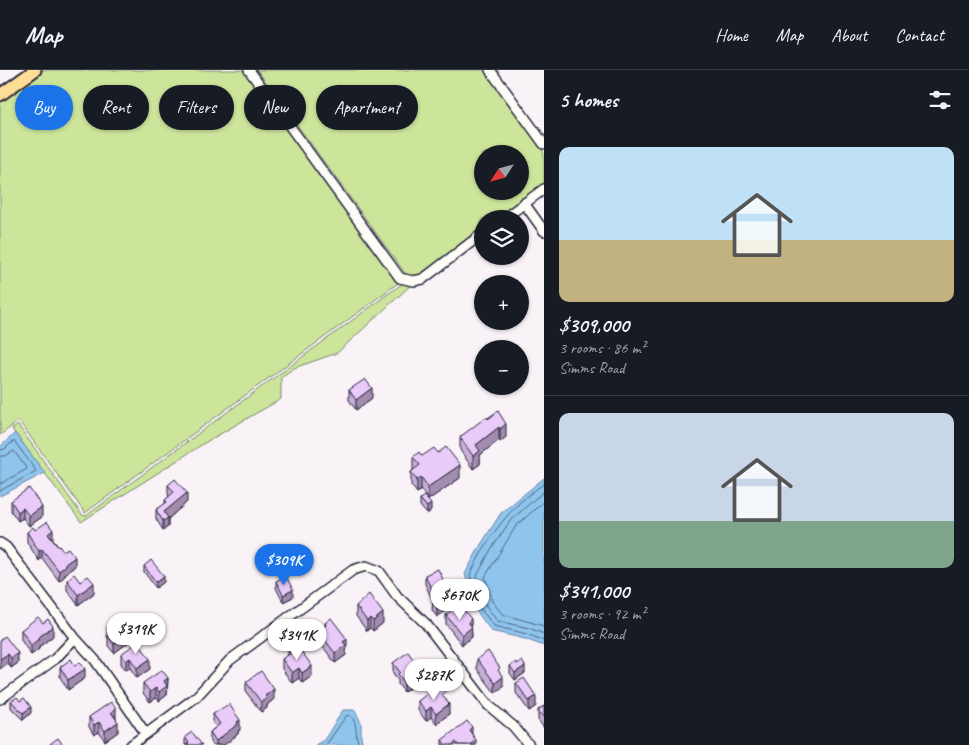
<!DOCTYPE html>
<html lang="en">
<head>
<meta charset="utf-8">
<style>
	body { margin:0; font-family:Caveat,sans-serif; background:#242831; color:#f1f3f6; height:100vh; display:flex; flex-direction:column; font-size:19px; white-space:nowrap }
	* { box-sizing:border-box; margin:0 }
	p { font-size:16px; color:#9ea1a6 }
	.icon { flex:none; width:28px; height:28px; fill:none; stroke:currentColor; stroke-width:2; stroke-linecap:round; stroke-linejoin:round }
	.map { position:relative; flex:1; overflow:hidden }
	.sheet { display:flex; flex-direction:column; background:#171b24; width:425px }
	.sheet>* { flex:none }
	.hud { position:absolute; left:15px; top:15px; width:454px; height:45px; display:flex; gap:10px }
	.needle { width:32px; rotate:234deg }
	.fabs { position:absolute; left:474px; top:75px; display:grid; gap:10px }
	.fabs a { display:grid; place-items:center; width:55px; height:55px; border-radius:50%; background:#171b24; box-shadow:0 1px 4px #0004; font-size:25px }
	.price { position:absolute; translate:-50% -42px; padding:0 11px; border-radius:18px; background:#fff; color:#222; font-size:16px; line-height:32px; filter:drop-shadow(0 1px 2px #0008) }
	.price::after { content:''; position:absolute; left:50%; top:30px; width:15px; height:11px; margin-left:-8px; background:inherit; clip-path:polygon(0 0,100% 0,50% 100%) }
	.price.active { background:#1a73e8; color:#fff }
	ul { padding:0; list-style:none }
	li { display:grid; align-content:center; gap:10px; height:265px; padding:0 15px }
	li+li { border-top:1px solid #363941 }
	li span { display:grid; place-items:center; height:155px; border-radius:10px; color:#555 }
	li>.icon { margin-inline-start:auto }
	span .icon { width:90px; height:90px; fill:#fffc; stroke-width:1 }
	li b { font-size:21px }
	h2 { display:flex; justify-content:space-between; align-items:center; height:60px; padding:0 15px; font-size:21px }
	.pill { padding:0 18px; border-radius:22px; background:#171b24; box-shadow:0 1px 4px #0004; font-size:18px; line-height:45px }
	.pill.active { background:#1a73e8; color:#fff }
	header { display:flex; align-items:center; gap:30px; box-sizing:border-box; height:70px; padding:0 25px; background:#171b24; border-bottom:1px solid #363941 }
	header strong { font-size:24px }
	nav { display:flex; gap:28px; margin-inline-start:auto; font-size:18px }
	main { display:flex; flex:1; min-height:0 }
	.map>svg:first-child { display:block }
</style>
</head>
<body>
<header>
<strong>Map</strong>
<nav><a>Home</a><a>Map</a><a>About</a><a>Contact</a></nav>
</header>
<main>
<div class="map">
<svg width="544" height="675" viewBox="0 0 544 675">
	<rect width="100%" height="100%" fill="#f9f2f7"/>
	<filter id="ink" filterUnits="userSpaceOnUse"><feTurbulence type="fractalNoise" baseFrequency=".02" numOctaves="2"/><feDisplacementMap in="SourceGraphic" scale="10" xChannelSelector="R" yChannelSelector="G"/><feConvolveMatrix kernelMatrix="1 2 1 2 8 2 1 2 1" color-interpolation-filters="sRGB"/></filter>
	<g filter="url(#ink)">
		<path fill="#cce59b" stroke="#77846b" fill-rule="evenodd" d="M41,0H248L405,208L85,443L19,351L0,365V30Z
			M257,0H485L544,83V115L499,149H482V160L411,211ZM482,84H520V121H482Z
			M403,213L411,215L337,283L294,298L281,307V329L206,372L81,452L12,359L18,355L82,445L86,446Z"/>
		<path fill="#8fc5ed" stroke="#6384a6" d="M15,363L45,403L0,426V377Z
			M544,408V576L525,569L491,561L475,539L465,504L480,476L501,443Z
			M343,640H355L361,653V668L364,675H315L324,670Z"/>
		<g fill="none" stroke-linecap="round" stroke-linejoin="round">
			<path stroke="#4e6382" stroke-width="1" d="M0,380L5,379L12,372H15L36,401L0,421
				M0,386H5L14,381L27,399L0,414
				M544,414C510,435 487,469 470,505L479,537L494,556L527,564L544,571
				M544,421L510,451L490,481L477,506L485,534L497,551L529,558L544,564
				M544,431L516,456L485,507L492,531L502,544L544,556
				M326,675L346,646L350,645C359,654 354,664 359,675"/>
			<g stroke="#22223b" stroke-width="12">
				<path id="minor" d="M249,0L400,208L413,211L423,209L482,164
					M490,0L544,74
					M524,133L544,161
					M503,149L544,119
					M0,473L6,477L75,568L95,590L146,664
					M0,629L55,589L75,568
					M131,675L196,627L230,590L353,500L366,496L379,501L397,526L426,554L488,635L513,656L529,675"/>
			</g>
			<g stroke="#22223b" stroke-width="15">
				<path id="major" d="M0,25L35,0"/>
			</g>
			<use href="#minor" stroke="#fdfcf7" stroke-width="9"/>
			<use href="#major" stroke="#fedd96" stroke-width="11"/>
		</g>
		<path fill="#c8aed5" stroke="#22223b" d="M349,320L372,328L356,340L349,330Z
			M498,341L506,367L500,372L499,370L480,385V394L473,399L460,380V367Z
			M422,386L460,408L428,430L421,420L417,423L411,415V402L413,400V387Z
			M168,415L187,432L168,449V457L163,460L156,449V440L165,434V430L169,426L168,425Z
			M420,429L431,441L427,444L420,436Z
			M11,431L42,447L29,456L23,448L18,451L11,441Z
			M35,460L53,470L75,496L65,504V506L59,511L42,488L39,491L27,472V462Z
			M144,496L164,512L156,518L144,502Z
			M425,505L447,527L445,528L447,540L437,547L432,540L433,531L425,514Z
			M67,510L80,512L94,523L78,535L67,520Z
			M276,511L293,527L283,532L276,518Z
			M356,536L383,553L373,561L370,558L367,561L356,546Z
			M446,545L459,546L471,556L472,567L462,575L446,554Z
			M325,553L347,579L346,580V585L335,593L318,570V561L325,556Z
			M107,557L129,572L114,583L108,576V568L107,566Z
			M21,560L53,566L39,577V579L31,585L21,570Z
			M0,570L18,593L11,598L8,593Z
			M288,580L312,606L302,613L299,608L292,613L282,599V589L288,585Z
			M121,584L150,599L137,608L130,598L126,600L121,594Z
			M477,589L500,603L503,617L495,623L477,599Z
			M393,593H416L428,604L404,622L398,614V610L393,603Z
			M510,596L525,603L515,610L510,603Z
			M60,597L85,608L68,620L60,607Z
			M168,608L167,625L159,631L156,628L150,632L143,623V613Z
			M246,612L274,629L267,635V638L261,642L246,622Z
			M516,613L536,636L529,641L516,623Z
			M433,622L446,629L449,644L436,654L431,647L426,651L418,640V631Z
			M11,631L31,643L23,650L11,638Z
			M544,636V658L538,650V640Z
			M213,644L240,660L238,661V664L224,675H212L210,672V662L216,657L213,654Z
			M89,647L116,648L118,662L105,671L99,662L94,665L89,657Z
			M472,665L476,675H442V670Z
			M185,667L202,675H185Z"/>
		<path fill="#a38dae" stroke="#22223b" d="M372,318V328L356,340V330Z
			M506,354V367L500,372V359Z
			M499,357V370L480,385V394L473,399V386L476,375Z
			M460,395V408L428,430V417Z
			M421,407V420L417,423V410Z
			M187,423V432L168,449V457L163,460V451L164,442Z
			M431,434V441L427,444V437Z
			M42,437V447L29,456V446Z
			M23,438V448L18,451V442Z
			M53,460V470L48,464Z
			M42,479V488L39,491V481Z
			M75,487V496L65,504V506L59,511V501L64,495Z
			M164,506V512L156,518V512Z
			M94,513V523L78,535V525Z
			M447,518V527L440,530V521Z
			M293,520V527L283,532V525Z
			M447,531V540L437,547V538Z
			M383,543V553L373,561V551Z
			M370,548V558L367,561V551Z
			M471,549L472,567L462,575V565L468,552Z
			M53,556V566L39,577V579L31,585V575L38,568Z
			M129,562V572L114,583V574Z
			M347,569V579L346,580V585L335,593V583L343,572Z
			M18,583V593L11,598V588Z
			M8,584V593L0,599V589Z
			M130,588V598L126,600V591Z
			M150,589V599L137,608V598Z
			M428,594V604L404,622V612Z
			M312,596V606L302,613V603Z
			M525,596V603L515,610V603Z
			M299,598V608L292,613V603Z
			M85,599V608L68,620V610Z
			M503,607V617L495,623V613Z
			M168,608L167,625L159,631V622L164,611Z
			M156,618V628L150,632V622Z
			M274,619V629L267,635V638L261,642V632L265,626Z
			M536,626V636L529,641V631Z
			M449,634V644L436,654V644Z
			M31,637V643L23,650V643Z
			M431,637V647L426,651V641Z
			M116,638V648L111,642Z
			M240,650V660L238,661V664L224,675H216V671Z
			M99,652V662L94,665V655Z
			M118,652V662L105,671V661Z
			M472,657V667L469,660Z
			M476,670V675H470Z"/>
		<path fill="#e9caf8" stroke="#22223b" d="M365,309L372,318L356,330L349,320Z
			M498,341L506,354L500,359L499,357L476,375L480,381L473,386L460,367L486,347L488,349Z
			M446,377L460,395L428,417L421,407L417,410L411,402L420,395L413,387L419,382L422,386L434,378L438,383Z
			M175,409L187,423L164,442L168,448L163,451L156,440L167,432L165,430L174,422L168,415Z
			M29,418L42,437L29,446L23,438L18,442L11,431Z
			M424,426L431,434L427,437L420,429Z
			M47,452L53,460L48,464L58,477L59,476L63,481L68,478L75,487L64,495L65,496L59,501L42,479L39,481L27,462L33,457L35,460Z
			M151,490L164,506L156,512L144,496Z
			M438,499L447,518L440,521L447,531L437,538L432,531L436,529L425,505Z
			M74,504L80,512L88,506L94,513L78,525L67,510Z
			M286,506L293,520L283,525L276,511Z
			M369,524L383,543L373,551L370,548L367,551L356,536Z
			M453,539L459,546L465,541L471,549L468,552L472,557L462,565L446,545Z
			M38,547L43,553L48,549L53,556L38,568L39,569L31,575L21,560Z
			M118,548L129,562L114,574L108,566L112,563L107,557Z
			M331,548L347,569L343,572L346,575L335,583L318,561L326,555L325,553Z
			M5,566L18,583L11,588L8,584L0,589V570Z
			M138,572L150,589L137,598L130,588L126,591L121,584Z
			M295,575L300,583L302,582L312,596L302,603L299,598L292,603L282,589L291,583L288,580Z
			M488,581L500,598L498,600L503,607L495,613L477,589Z
			M408,582L416,593L423,588L428,594L404,612L398,604L400,602L393,593Z
			M71,589L75,596L80,592L85,599L68,610L60,597Z
			M522,591L525,596L515,603L510,596L516,592L517,594Z
			M162,600L168,608L164,611L167,616L159,622L156,618L150,622L143,613Z
			M261,601L274,619L265,626L267,628L261,632L246,612Z
			M524,608L536,626L529,631L516,613Z
			M441,616L446,622L442,625L449,634L436,644L431,637L426,641L418,631L432,620L433,622Z
			M17,627L20,631L24,628L31,637L23,643L11,631Z
			M111,632L116,638L111,642L118,652L105,661L99,652L94,655L89,647Z
			M229,634L240,650L237,652L238,654L216,671L210,662L220,654L213,644Z
			M544,636V648L538,640Z
			M467,651L472,657L469,660L476,670L470,675H458L456,672L452,675H446L442,670Z
			M192,662L202,675H186L189,673L185,667Z
			M58,668L63,675H51L50,674Z"/>
	</g>
</svg>
<div class="fabs">
<a><svg class="needle" viewBox="-14 -14 28 28"><path d="M0-13l5 13h-10z" fill="#e53935"/><path d="M0 13l5-13h-10z" fill="#9ea1a6"/></svg></a>
<a><svg class="icon" aria-label="layers" viewBox="0 0 24 24"><path d="M12 4l9 5-9 5-9-5zM3 14l9 5 9-5"/></svg></a>
<a>+</a>
<a>−</a>
</div>
<b class="price active" style="left:284px;top:516px">$309K</b>
<b class="price" style="left:460px;top:551px">$670K</b>
<b class="price" style="left:136px;top:585px">$319K</b>
<b class="price" style="left:297px;top:591px">$341K</b>
<b class="price" style="left:434px;top:631px">$287K</b>
<div class="hud">
<a class="pill active">Buy</a>
<a class="pill">Rent</a>
<a class="pill">Filters</a>
<a class="pill">New</a>
<a class="pill">Apartment</a>
</div>
</div>
<section class="sheet">
<h2>5 homes<svg class="icon" aria-label="filters" viewBox="0 0 24 24"><path d="M4 7h16M4 17h16"/><circle cx="9" cy="7" r="2"/><circle cx="15" cy="17" r="2"/></svg></h2>
<ul>
<li><span style="background:linear-gradient(#bfe0f5 60%,#c2b280 0)"><svg class="icon" aria-label="home" viewBox="0 0 24 24"><path d="M3 11l9-7 9 7M6 9v11h12V9"/></svg></span><div><b>$309,000</b><p>3 rooms · 86 m²</p><p>Simms Road</p></div></li>
<li><span style="background:linear-gradient(#c9d6e8 70%,#7fa58c 0)"><svg class="icon" aria-label="home" viewBox="0 0 24 24"><path d="M3 11l9-7 9 7M6 9v11h12V9"/></svg></span><div><b>$341,000</b><p>3 rooms · 92 m²</p><p>Simms Road</p></div></li>
</ul>
</section>
</main>
</body>
</html>
